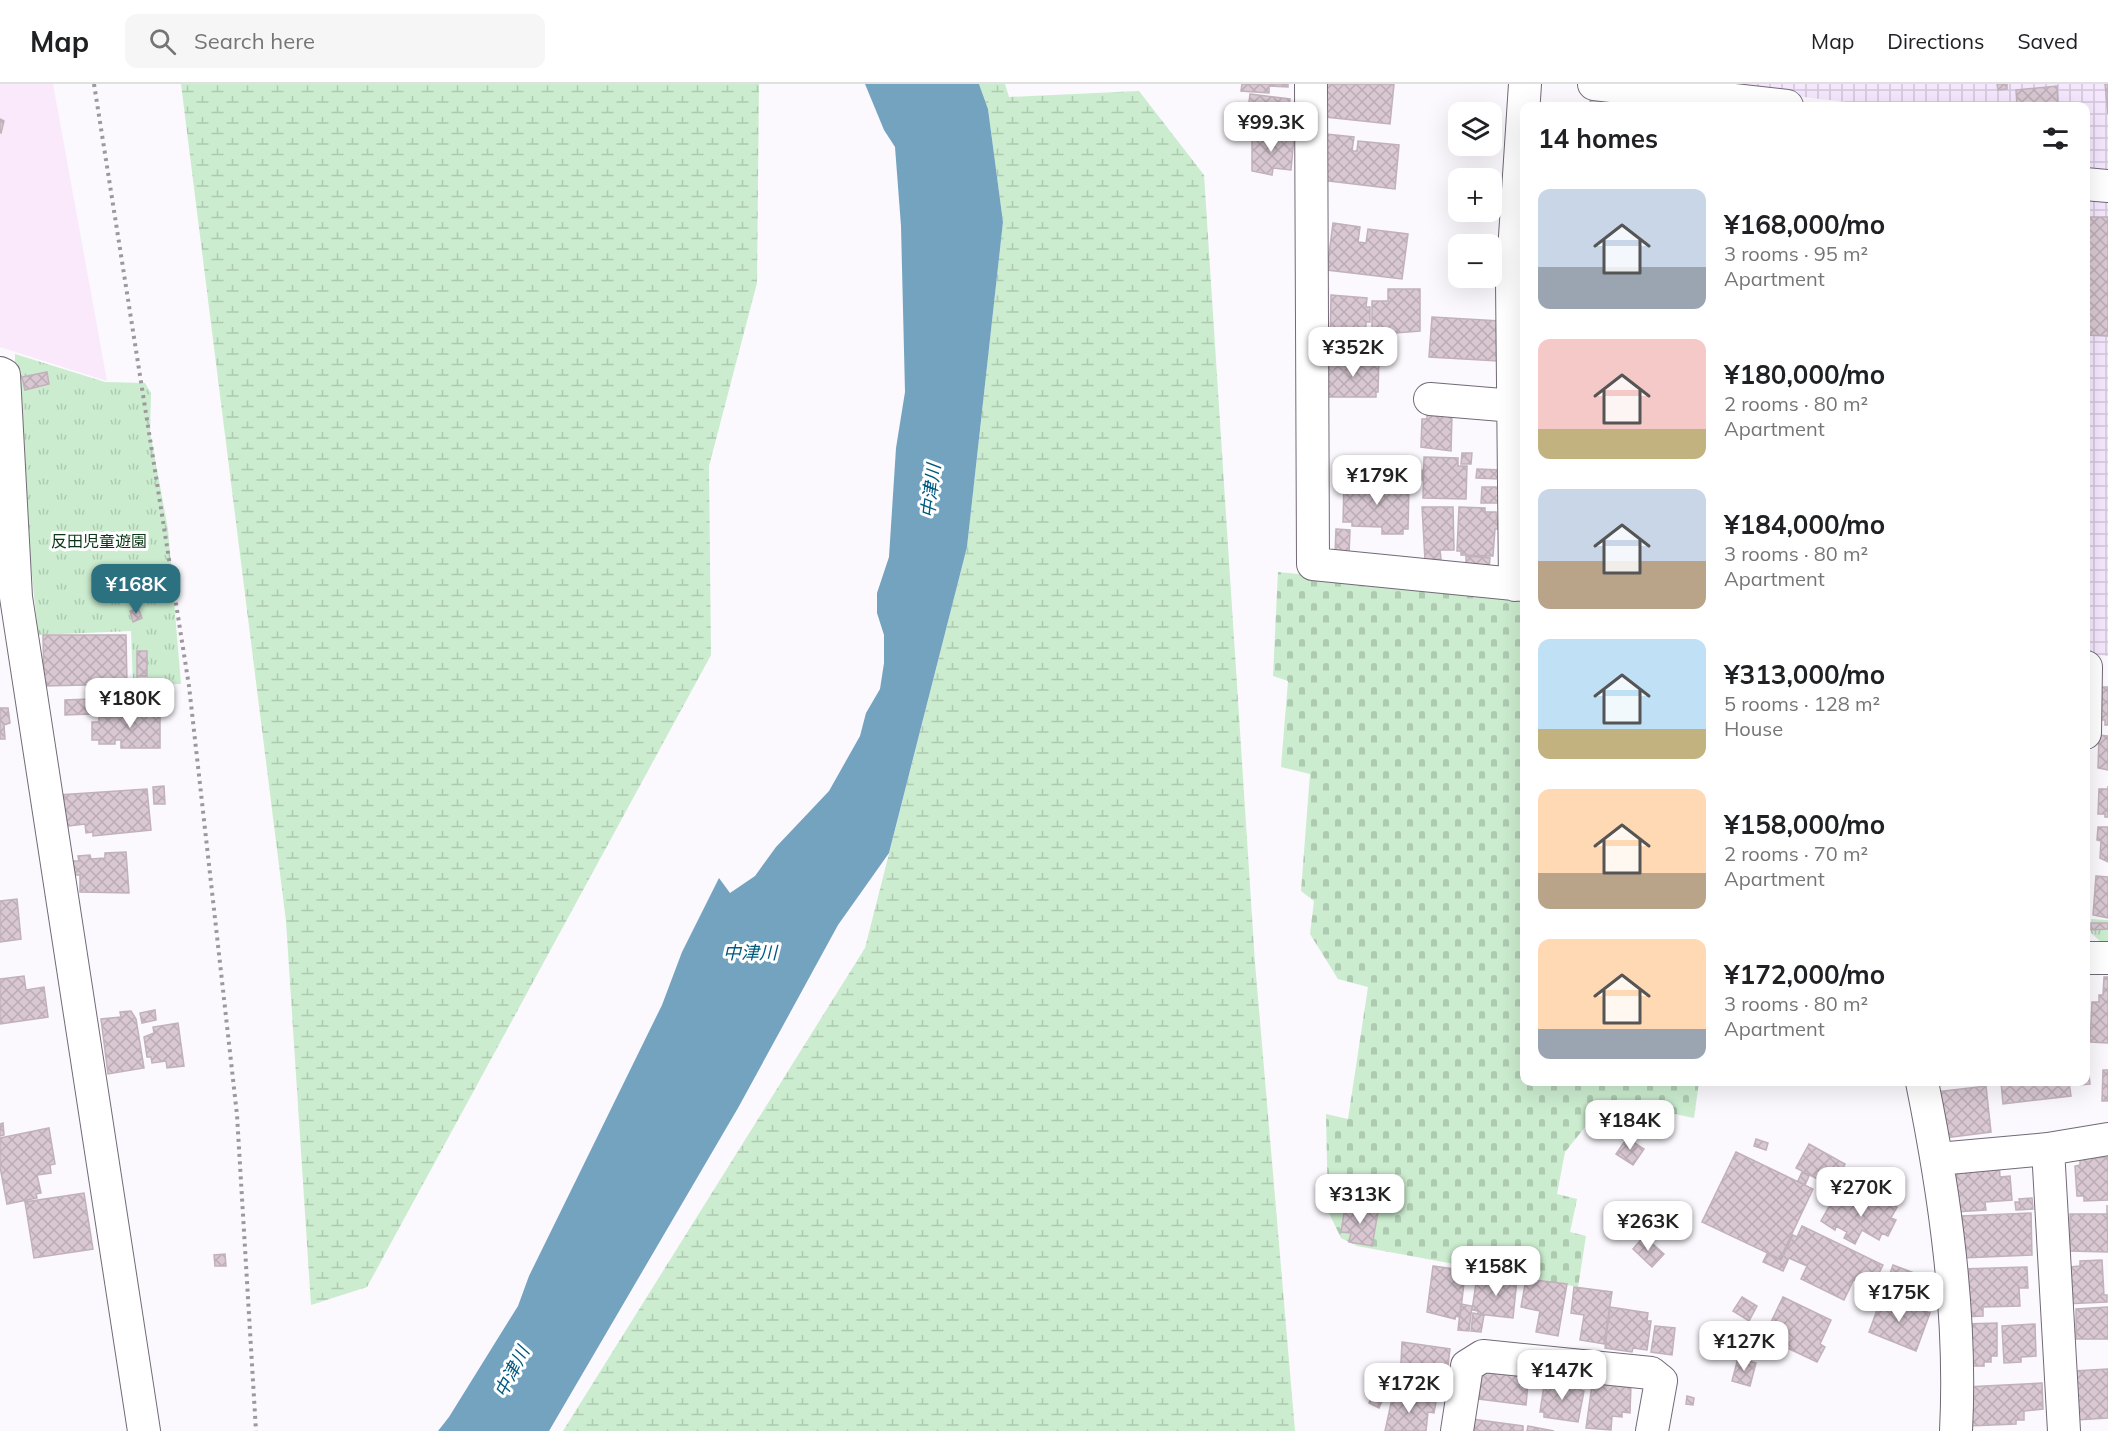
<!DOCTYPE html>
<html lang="en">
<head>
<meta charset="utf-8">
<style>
	body { margin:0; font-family:Mulish,"Noto Sans JP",sans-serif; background:#f6f6f6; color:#202124; height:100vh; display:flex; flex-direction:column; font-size:22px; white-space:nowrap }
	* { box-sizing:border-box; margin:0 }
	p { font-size:20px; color:#757577 }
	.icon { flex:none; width:33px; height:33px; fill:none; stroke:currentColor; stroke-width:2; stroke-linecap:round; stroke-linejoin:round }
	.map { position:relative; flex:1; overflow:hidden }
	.sheet { position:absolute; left:1520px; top:18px; width:570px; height:984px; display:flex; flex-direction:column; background:#fff; border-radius:12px; box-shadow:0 6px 24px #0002 }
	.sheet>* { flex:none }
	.fabs { position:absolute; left:1448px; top:18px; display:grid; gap:12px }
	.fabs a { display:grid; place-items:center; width:54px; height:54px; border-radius:12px; background:#fff; box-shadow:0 6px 24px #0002; font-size:30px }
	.price { position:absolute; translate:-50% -51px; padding:0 14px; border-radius:12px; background:#fff; color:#222; font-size:20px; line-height:39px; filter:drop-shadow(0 2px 3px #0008) }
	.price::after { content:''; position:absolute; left:50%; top:36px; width:18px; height:14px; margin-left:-9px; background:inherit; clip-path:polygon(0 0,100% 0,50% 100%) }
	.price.selected { background:#2c7180; color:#fff }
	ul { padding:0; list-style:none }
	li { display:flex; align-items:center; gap:18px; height:150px; padding:0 18px }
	li span { display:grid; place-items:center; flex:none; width:168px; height:120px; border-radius:12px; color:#555 }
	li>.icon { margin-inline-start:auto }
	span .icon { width:72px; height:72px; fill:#fffc; stroke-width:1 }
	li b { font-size:26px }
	h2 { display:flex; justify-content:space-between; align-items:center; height:72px; padding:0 18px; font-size:26px }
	header { display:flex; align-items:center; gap:36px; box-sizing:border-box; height:84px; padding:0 30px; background:#fff; border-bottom:2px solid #e0e0e0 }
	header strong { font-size:28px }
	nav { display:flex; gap:33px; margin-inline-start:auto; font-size:21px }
	.search { width:420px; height:54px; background:#f6f6f6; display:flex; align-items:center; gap:15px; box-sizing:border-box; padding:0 21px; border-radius:12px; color:#757577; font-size:22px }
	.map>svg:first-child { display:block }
</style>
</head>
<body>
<header>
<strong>Map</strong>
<div class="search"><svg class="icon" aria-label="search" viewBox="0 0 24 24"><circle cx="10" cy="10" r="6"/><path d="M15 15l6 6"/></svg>Search here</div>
<nav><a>Map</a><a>Directions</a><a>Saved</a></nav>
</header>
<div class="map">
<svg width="2108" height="1347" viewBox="0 0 2108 1347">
	<defs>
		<pattern id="industrial-grid" width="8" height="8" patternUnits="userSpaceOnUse" patternTransform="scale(1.5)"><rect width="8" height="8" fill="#f5e8fe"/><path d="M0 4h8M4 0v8" fill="none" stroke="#d2c6d9"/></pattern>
		<pattern id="wetland-marsh" width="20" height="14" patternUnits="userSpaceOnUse" patternTransform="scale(1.5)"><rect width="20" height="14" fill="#cbeccf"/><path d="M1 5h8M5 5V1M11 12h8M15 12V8" fill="none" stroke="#aecab1"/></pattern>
		<pattern id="cemetery-stones" width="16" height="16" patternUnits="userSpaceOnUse" patternTransform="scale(1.5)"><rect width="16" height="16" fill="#cbeccf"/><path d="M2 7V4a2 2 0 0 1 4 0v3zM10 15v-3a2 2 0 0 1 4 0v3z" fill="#aecab1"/></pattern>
		<pattern id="park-tufts" width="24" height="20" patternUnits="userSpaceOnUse" patternTransform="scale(1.5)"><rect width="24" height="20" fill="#cbeccf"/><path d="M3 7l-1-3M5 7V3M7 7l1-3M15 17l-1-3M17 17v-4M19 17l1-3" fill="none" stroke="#aecab1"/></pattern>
		<pattern id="building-cross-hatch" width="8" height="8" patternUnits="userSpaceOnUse" patternTransform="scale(1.5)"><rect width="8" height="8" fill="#d9c8d2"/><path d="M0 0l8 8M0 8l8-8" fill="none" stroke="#baabb4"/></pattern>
	</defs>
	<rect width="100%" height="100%" fill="#fbf8fe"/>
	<path fill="url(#industrial-grid)" d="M1693,0H2108V91L2085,88V22H1846V18Z
		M2085,108L2108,111V572L2085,570Z"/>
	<path fill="#fae9fb" d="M0,0H53L107,297L0,263Z"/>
	<path fill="url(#wetland-marsh)" d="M181,0H759L757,199L709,382L711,571L367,1203L311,1221L286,837Z
		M979,0H1005L1009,13L1139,7L1204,91L1255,879L1295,1347H563L865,864L967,463L1003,138L988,25Z"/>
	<path fill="url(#cemetery-stones)" d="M1278,488L1524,512V998H1699L1694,1034L1607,1016L1565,1068L1557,1110L1577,1115L1570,1148L1586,1152L1578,1203L1357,1162L1341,1154L1328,1127L1326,1030L1348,1035L1368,903L1338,895L1310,850L1314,817L1301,807L1310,690L1281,683L1288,597L1273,592Z"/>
	<path fill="url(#park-tufts)" d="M15,270L105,298L145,299L151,309L150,348L168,445L181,600L133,601L131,547L38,551L15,323Z
		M2091,835L2108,836V857H2100L2091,849Z"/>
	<path fill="#74a3bf" d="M865,0H979L988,25L1003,138L967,463L889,769L838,841L738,1024L549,1347H438L449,1333L518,1222L529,1192L662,921L682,868L719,794L730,809L755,792L776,763L829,707L860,652L866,629L880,605L884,579V551L877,529V509L889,473L896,364L905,308L901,142L895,63L884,46Z"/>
	<path fill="url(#building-cross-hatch)" stroke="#c1b1ba" stroke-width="1.5" d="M1242,0H1288V3L1269,2V9L1241,7Z
		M1319,0H1394L1390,40L1316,32Z
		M1997,0H2007V5L1998,6Z
		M2105,0H2108V30Z
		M2057,2L2058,22H2017L2016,6Z
		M1250,10L1290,15L1286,48L1263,45V49L1250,47L1251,43L1246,42Z
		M1590,15H1613V22H1590Z
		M0,35L4,37L1,49L0,48Z
		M1252,50L1294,54L1291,86L1273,84L1272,91L1252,87Z
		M1326,50L1354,53L1352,67H1357L1358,57L1399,61L1395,105L1321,96Z
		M2085,133H2108V252L2085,251Z
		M1333,139L1360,143L1358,158L1366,159L1368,145L1408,150L1402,195L1327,186Z
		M1388,205H1420V247L1383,250V246H1372V217H1388Z
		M1331,211L1367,214L1366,223H1370V238H1366L1365,264L1330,263Z
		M1432,233L1500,237L1498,277L1429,273Z
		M1329,274L1379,275L1378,308H1376V313H1328Z
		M47,288L49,300L25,306L22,293Z
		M1427,329L1452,331L1451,367L1421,363L1422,335H1427Z
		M1462,369H1472L1471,380H1461Z
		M1424,373L1458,374V382H1467L1466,415L1423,414Z
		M1477,385L1501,386L1500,395L1476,394Z
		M1407,386H1422V396H1407Z
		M1344,399L1409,400L1408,445H1403V450H1382V443L1352,442V438H1343Z
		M1482,403H1500L1499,419H1481Z
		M1422,423H1453L1454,466H1440L1441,475L1425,476Z
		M1459,423L1485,424V428H1496L1498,445H1495L1493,472L1461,471V467H1457Z
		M1336,445L1350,446L1349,470H1335Z
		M1466,472L1490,474L1489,484L1466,482Z
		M138,524L142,534L133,538L130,527Z
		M43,551H126L127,600L44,602Z
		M137,567H147V592H137Z
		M2100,603H2108V641H2105V636H2099Z
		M90,615V630L65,631V616Z
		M142,618V629H160V664H121V656H115V660H99V656H92V638H99V633H123V625H130V619Z
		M0,624H8L10,639L4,641L5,655H0Z
		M2099,651L2108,652V686L2098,684Z
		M164,702L165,720H154L153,703Z
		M2108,702V733H2105V730H2098L2099,705H2108Z
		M147,705L151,746L93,752V748L86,749L85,740L61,743L58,711Z
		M2098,743H2108V778L2100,774L2101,757L2097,756Z
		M126,768L129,809L80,808V791H70L69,777H79L78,772L90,771L91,775L105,774V769Z
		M2096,792L2108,793V834L2093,831Z
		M17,815L21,855L0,858V817Z
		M2091,839H2108V845L2091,846Z
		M24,892L26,906L44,903L48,933L0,940V895Z
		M2104,893H2108V959L2090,958L2092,918H2099V911H2103Z
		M155,926L156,936L142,939L140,929Z
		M131,927L136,935L144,984L108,990L101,935L121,933L120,928Z
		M178,939L184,982L167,984L166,977L152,979L151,973H147L144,953L154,949L153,943Z
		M2085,954L2090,1000L2079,1001V998H2085Z
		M2103,986H2108V1017H2102Z
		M2001,998H2069L2071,1012L2003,1020Z
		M1986,1002L1991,1048L1945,1054L1936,1008Z
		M3,1039L4,1051L0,1052V1040Z
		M49,1044L55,1080L50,1081L51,1089L37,1091L41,1109L36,1110L37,1114L7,1120L0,1083V1054Z
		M1627,1054L1644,1065L1633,1081L1616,1070Z
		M1756,1055L1768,1059L1766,1066L1754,1062Z
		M1809,1060L1845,1080L1833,1103L1796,1084Z
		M1736,1068L1813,1105L1780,1175L1702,1138Z
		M2108,1073V1116L2084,1117V1112H2077L2075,1082L2080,1081V1075Z
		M1999,1078L2000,1093L2010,1092L2012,1116L1985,1118L1986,1126L1955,1128L1953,1086Z
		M1802,1088L1809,1092L1805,1101L1798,1097Z
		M84,1109L93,1165L34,1174L25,1118Z
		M1872,1110L1897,1123L1891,1134L1896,1136L1888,1152L1882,1149L1879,1156L1862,1146L1855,1160L1844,1154L1847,1148L1836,1142L1835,1146L1821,1137L1835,1112L1864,1127Z
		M2032,1114L2033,1125L2016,1126L2015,1118H2020L2019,1115Z
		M2107,1121L2108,1168L2070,1167V1130H2107Z
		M1345,1123L1378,1128L1372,1162L1349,1158L1351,1149L1341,1148Z
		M2031,1129L2032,1171L1962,1174L1961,1132Z
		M1802,1142L1883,1181L1872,1203L1854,1195L1844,1216L1801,1195L1807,1182L1789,1174L1783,1187L1763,1178L1767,1170L1781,1176L1793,1151L1797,1153Z
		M1644,1152L1664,1170L1652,1183L1633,1165Z
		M225,1170L226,1182H215L214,1171Z
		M2102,1176L2104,1211H2107V1218L2063,1220L2070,1183L2080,1182V1177Z
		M1893,1181L1922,1192L1912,1220L1883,1210Z
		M1433,1182L1469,1187L1467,1199H1464L1460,1233L1456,1232L1455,1235L1427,1228Z
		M2027,1183L2028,1204H2019L2020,1222L1983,1223V1232L1963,1233L1961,1185Z
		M1486,1191L1517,1195L1513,1234L1478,1230V1227L1472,1226L1476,1199L1485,1200Z
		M1526,1195L1567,1200L1558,1252L1536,1248L1540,1227L1521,1223Z
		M1574,1203L1612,1208L1604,1260L1580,1256L1584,1231L1571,1229Z
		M1882,1212L1930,1229L1916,1267L1869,1248Z
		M1742,1213L1757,1222L1749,1237L1733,1227Z
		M1783,1213L1831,1236L1820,1260L1825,1263L1817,1278L1764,1253Z
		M1461,1220L1472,1222L1469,1247L1458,1246Z
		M1610,1223L1648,1229L1647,1237H1651L1647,1266L1633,1264L1632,1268L1605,1264Z
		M2108,1223V1255H2076V1225Z
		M1473,1229L1484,1231L1481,1248L1471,1247Z
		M1997,1239V1272H1991V1278H1984V1282H1968L1964,1240Z
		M2035,1240L2036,1272L2021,1273V1278L2004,1279L2002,1242Z
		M1655,1242L1675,1244L1672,1271L1651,1268Z
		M1402,1258L1450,1265L1447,1290H1441L1439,1305L1400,1299Z
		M1738,1274L1756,1279L1750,1302L1732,1297Z
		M1483,1284L1529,1289L1526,1321L1479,1315Z
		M2108,1285V1334L2076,1336L2074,1287Z
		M1380,1294L1390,1299L1379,1324L1369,1319Z
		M1545,1295L1580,1302V1306L1584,1307L1578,1338L1544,1333V1328H1540Z
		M1603,1297L1631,1300L1630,1329L1622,1328V1333L1612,1332L1611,1346L1586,1344L1592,1301L1602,1302Z
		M2042,1299L2043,1325L2024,1327V1336H2016V1340L1968,1342L1966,1303Z
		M1393,1310L1436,1318L1434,1329L1428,1328L1426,1347H1385Z
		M1687,1312L1694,1314L1693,1321L1686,1320Z
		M1472,1335L1523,1342V1347H1471Z
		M1528,1342L1554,1347H1527Z"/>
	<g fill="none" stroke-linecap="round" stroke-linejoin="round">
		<g stroke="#726976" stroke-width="34">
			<path id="street" d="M1311,0L1313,480L1524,501
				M1594,0L1787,22
				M2085,100L2108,102
				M0,289L4,291L16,513L144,1347
				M1430,315L1514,322
				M1515,501L1512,198L1525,0
				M2085,649L2086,583
				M2085,874H2108
				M1922,998C1945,1111 1962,1231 1956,1347
				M1938,1075L2048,1065
				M1457,1347L1467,1282L1483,1272L1651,1289L1661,1297L1652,1347
				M2064,1347L2048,1065L2108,1055"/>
		</g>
		<path stroke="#9c999e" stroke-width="4" stroke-dasharray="3 4.5" stroke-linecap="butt" d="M94,0L189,602L237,1031L256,1347"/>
		<use href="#street" stroke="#fff" stroke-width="32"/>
	</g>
	<g text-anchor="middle" stroke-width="6" stroke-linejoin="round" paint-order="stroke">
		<g font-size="16" fill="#083715" stroke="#fff">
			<text x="99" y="463">反田児童遊園</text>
		</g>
		<g font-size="18" font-style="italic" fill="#00597f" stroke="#fff">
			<text transform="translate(931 407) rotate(-83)" y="6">中津川</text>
			<text x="750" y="875">中津川</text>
			<text transform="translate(512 1288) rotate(-63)" y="6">中津川</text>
		</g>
	</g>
</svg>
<div class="fabs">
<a><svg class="icon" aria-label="layers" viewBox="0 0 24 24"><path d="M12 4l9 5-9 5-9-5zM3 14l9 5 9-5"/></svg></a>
<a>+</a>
<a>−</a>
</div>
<b class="price" style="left:1271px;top:69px">¥99.3K</b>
<b class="price" style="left:1353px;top:294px">¥352K</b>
<b class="price" style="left:1377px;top:422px">¥179K</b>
<b class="price selected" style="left:136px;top:531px">¥168K</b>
<b class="price" style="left:130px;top:645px">¥180K</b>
<b class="price" style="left:1630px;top:1067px">¥184K</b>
<b class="price" style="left:1861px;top:1134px">¥270K</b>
<b class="price" style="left:1360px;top:1141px">¥313K</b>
<b class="price" style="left:1648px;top:1168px">¥263K</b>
<b class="price" style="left:1496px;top:1213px">¥158K</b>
<b class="price" style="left:1899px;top:1239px">¥175K</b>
<b class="price" style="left:1744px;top:1288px">¥127K</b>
<b class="price" style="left:1562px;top:1317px">¥147K</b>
<b class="price" style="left:1409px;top:1330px">¥172K</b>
<section class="sheet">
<h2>14 homes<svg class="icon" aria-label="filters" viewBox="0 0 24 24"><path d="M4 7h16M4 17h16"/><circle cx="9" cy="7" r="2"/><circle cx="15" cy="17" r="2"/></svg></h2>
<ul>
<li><span style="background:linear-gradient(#c9d6e8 65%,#9aa5b1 0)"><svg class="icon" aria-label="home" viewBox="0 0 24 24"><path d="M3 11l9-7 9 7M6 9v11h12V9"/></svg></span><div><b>¥168,000/mo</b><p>3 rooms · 95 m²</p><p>Apartment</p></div></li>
<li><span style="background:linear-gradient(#f6c9c9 75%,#c2b280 0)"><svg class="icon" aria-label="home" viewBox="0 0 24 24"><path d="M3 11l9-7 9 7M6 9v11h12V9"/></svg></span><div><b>¥180,000/mo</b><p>2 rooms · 80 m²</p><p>Apartment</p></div></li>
<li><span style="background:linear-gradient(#c9d6e8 60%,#b9a48a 0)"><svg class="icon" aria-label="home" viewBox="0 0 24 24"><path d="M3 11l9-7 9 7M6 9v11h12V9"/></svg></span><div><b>¥184,000/mo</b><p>3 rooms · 80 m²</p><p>Apartment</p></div></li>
<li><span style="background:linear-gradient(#bfe0f5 75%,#c2b280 0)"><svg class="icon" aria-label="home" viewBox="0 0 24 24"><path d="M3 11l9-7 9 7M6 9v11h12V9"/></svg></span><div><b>¥313,000/mo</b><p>5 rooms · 128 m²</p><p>House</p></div></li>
<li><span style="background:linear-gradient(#ffd9b3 70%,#b9a48a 0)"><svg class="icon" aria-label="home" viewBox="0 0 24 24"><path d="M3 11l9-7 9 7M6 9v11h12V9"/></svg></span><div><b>¥158,000/mo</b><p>2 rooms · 70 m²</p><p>Apartment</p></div></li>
<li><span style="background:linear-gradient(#ffd9b3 75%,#9aa5b1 0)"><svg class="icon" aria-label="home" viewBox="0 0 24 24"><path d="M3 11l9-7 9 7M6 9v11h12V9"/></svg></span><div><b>¥172,000/mo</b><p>3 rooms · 80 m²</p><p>Apartment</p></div></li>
</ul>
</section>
</div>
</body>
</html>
